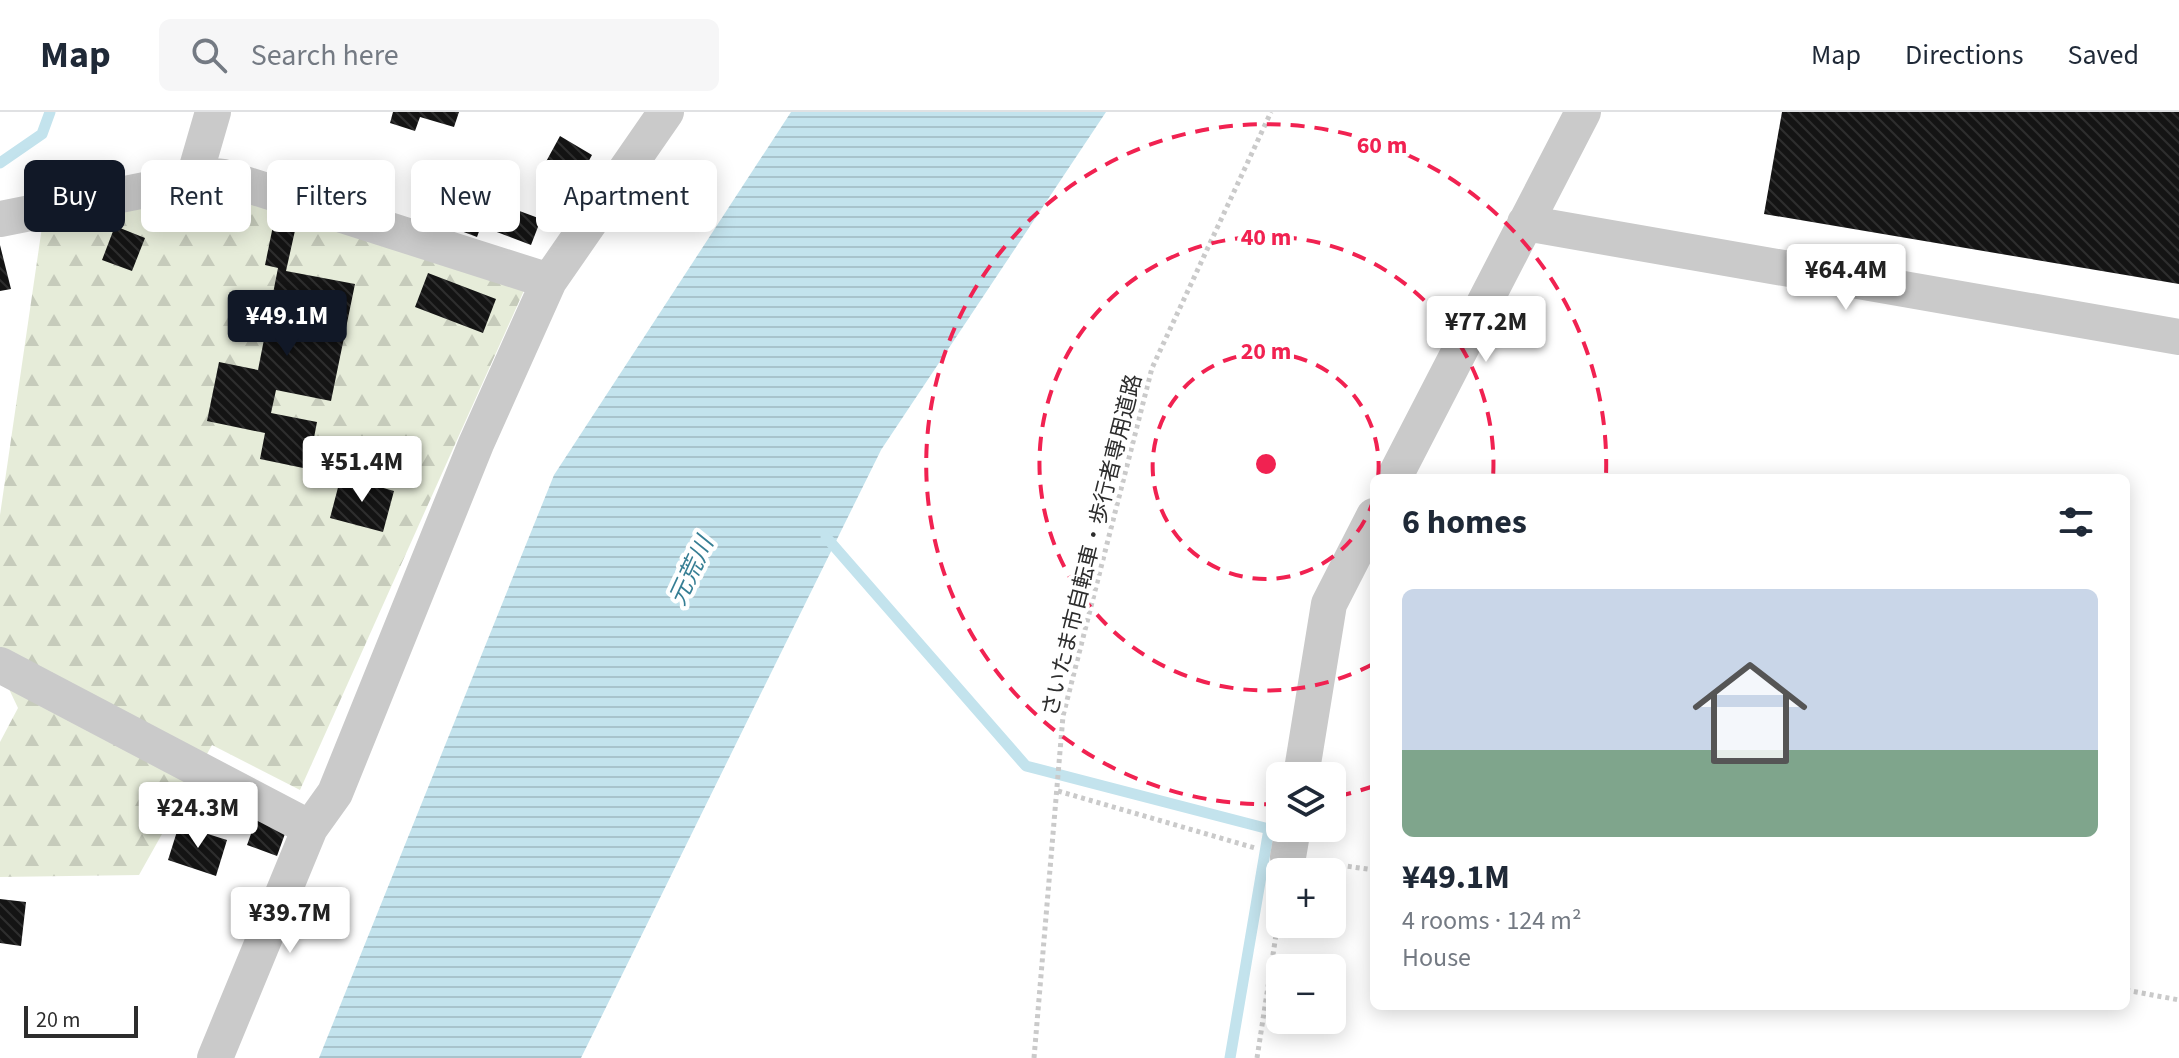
<!DOCTYPE html>
<html lang="en">
<head>
<meta charset="utf-8">
<style>
	body { margin:0; font-family:"Source Sans 3","Noto Sans JP",sans-serif; background:#f6f6f7; color:#1f2937; height:100vh; display:flex; flex-direction:column; font-size:30px; white-space:nowrap }
	* { box-sizing:border-box; margin:0 }
	p { font-size:26px; color:#747a83 }
	.icon { flex:none; width:44px; height:44px; fill:none; stroke:currentColor; stroke-width:2; stroke-linecap:round; stroke-linejoin:round }
	.map { position:relative; flex:1; overflow:hidden }
	.side { position:absolute; left:1370px; top:362px; width:760px; height:536px; display:flex; flex-direction:column; background:#fff; border-radius:12px; box-shadow:0 4px 20px #0003 }
	.side>* { flex:none }
	.hud { position:absolute; left:24px; top:48px; width:760px; height:72px; display:flex; gap:16px }
	.tools { position:absolute; left:1266px; top:650px; display:grid; gap:16px }
	.tools a { display:grid; place-items:center; width:80px; height:80px; border-radius:12px; background:#fff; box-shadow:0 4px 20px #0003; font-size:40px }
	.scale { position:absolute; left:24px; bottom:20px; width:114px; box-sizing:border-box; padding-left:8px; border:4px solid #2d2d2d; border-top:0; font-size:22px; line-height:28px; white-space:nowrap; color:#2d2d2d; -webkit-text-stroke:6px #fff; paint-order:stroke }
	.price { position:absolute; translate:-50% -68px; padding:0 18px; border-radius:8px; background:#fff; color:#222; font-size:26px; line-height:52px; filter:drop-shadow(0 2px 4px #0008) }
	.price::after { content:''; position:absolute; left:50%; top:48px; width:24px; height:18px; margin-left:-12px; background:inherit; clip-path:polygon(0 0,100% 0,50% 100%) }
	.price.selected { background:#111827; color:#fff }
	ul { padding:0; list-style:none }
	li { display:grid; align-content:center; gap:16px; height:424px; padding:0 32px }
	li span { display:grid; place-items:center; height:248px; border-radius:12px; color:#555 }
	li>.icon { margin-inline-start:auto }
	span .icon { width:144px; height:144px; fill:#fffc; stroke-width:1 }
	li b { font-size:34px }
	h2 { display:flex; justify-content:space-between; align-items:center; height:96px; padding:0 32px; font-size:34px }
	.tag { padding:0 28px; border-radius:12px; background:#fff; box-shadow:0 4px 20px #0003; font-size:28px; line-height:72px }
	.tag.selected { background:#111827; color:#fff }
	header { display:flex; align-items:center; gap:48px; box-sizing:border-box; height:112px; padding:0 40px; background:#fff; border-bottom:2px solid #e0e1e3 }
	header strong { font-size:38px }
	nav { display:flex; gap:44px; margin-inline-start:auto; font-size:28px }
	.search { width:560px; height:72px; background:#f6f6f7; display:flex; align-items:center; gap:20px; box-sizing:border-box; padding:0 28px; border-radius:12px; color:#747a83; font-size:30px }
	.map>svg:first-child { display:block }
</style>
</head>
<body>
<header>
<strong>Map</strong>
<div class="search"><svg class="icon" aria-label="search" viewBox="0 0 24 24"><circle cx="10" cy="10" r="6"/><path d="M15 15l6 6"/></svg>Search here</div>
<nav><a>Map</a><a>Directions</a><a>Saved</a></nav>
</header>
<div class="map">
<svg width="2179" height="946" viewBox="0 0 2179 946">
	<defs>
		<pattern id="forest-firs" width="22" height="20" patternUnits="userSpaceOnUse" patternTransform="scale(2)"><rect width="22" height="20" fill="#e6ecd9"/><path d="M5 1l3.5 6h-7zM16 11l3.5 6h-7z" fill="#c6cbbb"/></pattern>
		<pattern id="water-rules" width="6" height="5" patternUnits="userSpaceOnUse" patternTransform="scale(2)"><rect width="6" height="5" fill="#c3e3ed"/><path d="M0 2.5h6" fill="none" stroke="#a8c3cc"/></pattern>
		<pattern id="building-back-hatch" width="6" height="6" patternUnits="userSpaceOnUse" patternTransform="scale(2)"><rect width="6" height="6" fill="#141414"/><path d="M-1 5l2 2M0 0l6 6M5-1l2 2" fill="none" stroke="#2e2e2e"/></pattern>
	</defs>
	<rect width="100%" height="100%" fill="#fff"/>
	<path fill="url(#forest-firs)" d="M216,82L526,174L300,678L212,633L139,763L0,765V630L18,596L0,558V403L42,115Z"/>
	<path fill="url(#water-rules)" d="M791,0H1106L881,338L581,946H319L554,363Z"/>
	<g fill="none" stroke-linecap="round" stroke-linejoin="round">
		<path stroke="#c3e3ed" stroke-width="11" d="M0,51L42,22L50,0
			M826,425L1026,654L1269,717L1230,946"/>
	</g>
	<path fill="url(#building-back-hatch)" d="M393,0H459L454,15L420,5L415,19L390,11Z
		M1782,0H2179V172L1764,102Z
		M560,24L592,43L574,76L542,57Z
		M474,82L541,107L531,133L481,114L477,125L461,119Z
		M274,109L296,114L286,159L355,172L331,289L276,278L271,301L317,310L308,357L260,347L265,321L207,309L219,250L258,258L278,156L265,153Z
		M115,114L145,126L132,159L102,148Z
		M0,133L11,177L0,179Z
		M428,161L496,187L483,221L415,195Z
		M341,364L394,379L383,420L330,406Z
		M256,708L286,719L277,744L247,733Z
		M179,713L227,728L216,764L168,748Z
		M0,787L26,790L21,834L0,831Z"/>
	<g fill="none" stroke-linecap="round" stroke-linejoin="round">
		<path stroke="#cacaca" stroke-width="5" stroke-dasharray="4 4" stroke-linecap="butt" d="M1058,679L1255,736
			M1324,751L1374,758
			M2126,878L2179,888
			M1034,946L1063,604L1152,256L1271,0
			M1257,946L1280,797"/>
		<path stroke="#cacaca" stroke-width="36" d="M195,62L223,65L549,169
			M0,107L175,72L195,62L213,0
			M1525,111L2179,225
			M1394,366L1583,0
			M0,553L310,716
			M1301,664L1329,492L1374,404
			M1288,745L1293,716
			M215,946L310,716L335,681L476,332L549,169L666,0"/>
	</g>
	<g fill="none" stroke="#f12251" stroke-width="4" stroke-dasharray="14 10">
		<path d="M1374 386A113 113 0 1 1 1378 366"/>
		<path d="M1373 552A227 227 0 1 1 1493 366"/>
		<path d="M1374 674A340 340 0 0 1 1334 685M1278 692A340 340 0 1 1 1606 364"/>
	</g>
	<g text-anchor="middle" stroke-width="8" stroke-linejoin="round" paint-order="stroke">
		<g font-size="22" fill="#2d2d2d" stroke="#fff">
			<text transform="translate(1091 433) rotate(-76)" y="8">さいたま市自転車・歩行者専用道路</text>
		</g>
		<g font-size="24" font-style="italic" fill="#367e94" stroke="#fff">
			<text transform="translate(691 459) rotate(-65)" y="8">元荒川</text>
		</g>
	</g>
	<circle cx="1266" cy="352" r="12" fill="#f12251" stroke="#fff" stroke-width="4"/>
	<g font-size="24" text-anchor="middle" font-weight="bold" fill="#f12251" stroke="#fff" stroke-width="8" stroke-linejoin="round" paint-order="stroke">
		<text x="1382" y="41">60 m</text>
		<text x="1266" y="133">40 m</text>
		<text x="1266" y="247">20 m</text>
	</g>
</svg>
<div class="tools">
<a><svg class="icon" aria-label="layers" viewBox="0 0 24 24"><path d="M12 4l9 5-9 5-9-5zM3 14l9 5 9-5"/></svg></a>
<a>+</a>
<a>−</a>
</div>
<div class="scale">20 m</div>
<b class="price" style="left:1846px;top:200px">¥64.4M</b>
<b class="price selected" style="left:287px;top:246px">¥49.1M</b>
<b class="price" style="left:1486px;top:252px">¥77.2M</b>
<b class="price" style="left:362px;top:392px">¥51.4M</b>
<b class="price" style="left:198px;top:738px">¥24.3M</b>
<b class="price" style="left:290px;top:843px">¥39.7M</b>
<div class="hud">
<a class="tag selected">Buy</a>
<a class="tag">Rent</a>
<a class="tag">Filters</a>
<a class="tag">New</a>
<a class="tag">Apartment</a>
</div>
<section class="side">
<h2>6 homes<svg class="icon" aria-label="filters" viewBox="0 0 24 24"><path d="M4 7h16M4 17h16"/><circle cx="9" cy="7" r="2"/><circle cx="15" cy="17" r="2"/></svg></h2>
<ul>
<li><span style="background:linear-gradient(#c9d6e8 65%,#7fa58c 0)"><svg class="icon" aria-label="home" viewBox="0 0 24 24"><path d="M3 11l9-7 9 7M6 9v11h12V9"/></svg></span><div><b>¥49.1M</b><p>4 rooms · 124 m²</p><p>House</p></div></li>
</ul>
</section>
</div>
</body>
</html>
